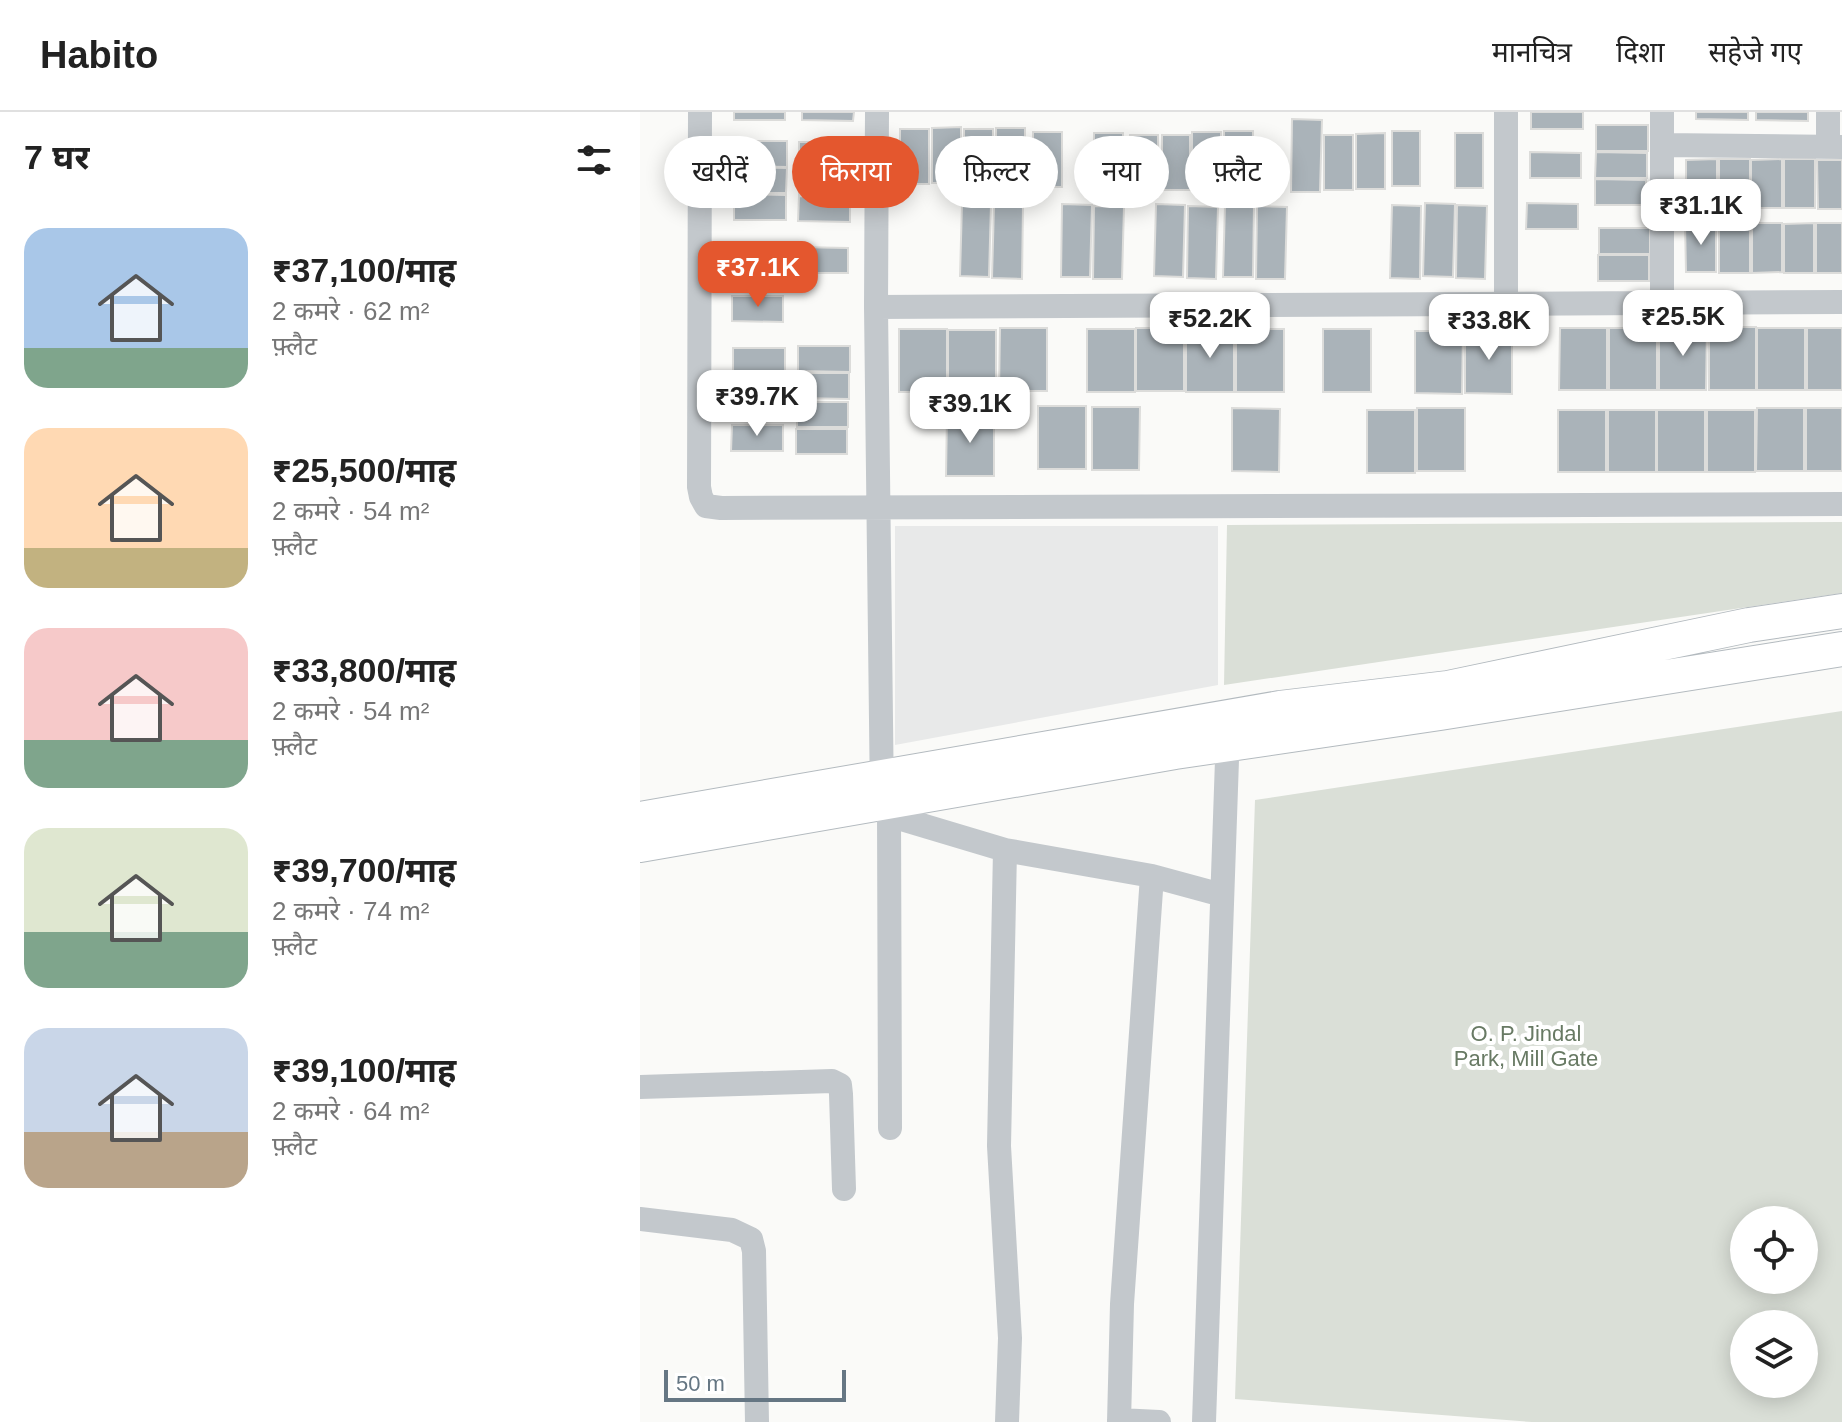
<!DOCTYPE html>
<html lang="hi">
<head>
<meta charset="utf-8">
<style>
	body { margin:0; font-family:Arial,"Noto Sans Devanagari",sans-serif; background:#f2f2f2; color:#222; height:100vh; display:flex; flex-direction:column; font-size:30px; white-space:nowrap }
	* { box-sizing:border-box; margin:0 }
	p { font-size:26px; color:#767676 }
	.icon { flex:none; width:44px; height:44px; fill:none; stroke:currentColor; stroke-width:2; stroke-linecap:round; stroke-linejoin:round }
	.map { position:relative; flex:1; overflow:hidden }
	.panel { display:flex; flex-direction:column; background:#fff; width:640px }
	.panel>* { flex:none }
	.guide { position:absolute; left:24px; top:24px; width:760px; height:72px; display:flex; gap:16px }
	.controls { position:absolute; left:1090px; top:1094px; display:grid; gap:16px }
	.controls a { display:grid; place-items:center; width:88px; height:88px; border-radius:50%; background:#fff; box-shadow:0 4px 20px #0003; font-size:40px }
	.scale { position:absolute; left:24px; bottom:20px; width:182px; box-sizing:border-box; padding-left:8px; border:4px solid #657683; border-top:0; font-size:22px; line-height:28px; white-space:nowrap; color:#657683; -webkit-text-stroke:6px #fff; paint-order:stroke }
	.price { position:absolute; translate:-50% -68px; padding:0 18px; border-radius:16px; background:#fff; color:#222; font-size:26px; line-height:52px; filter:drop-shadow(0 2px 4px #0008) }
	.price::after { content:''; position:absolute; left:50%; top:48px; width:24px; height:18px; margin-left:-12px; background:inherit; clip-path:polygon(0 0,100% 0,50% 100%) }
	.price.on { background:#e4572e; color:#fff }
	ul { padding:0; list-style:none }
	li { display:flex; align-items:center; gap:24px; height:200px; padding:0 24px }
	li span { display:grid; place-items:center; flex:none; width:224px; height:160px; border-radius:24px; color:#555 }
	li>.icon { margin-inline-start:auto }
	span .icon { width:96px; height:96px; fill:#fffc; stroke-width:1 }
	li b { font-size:34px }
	h2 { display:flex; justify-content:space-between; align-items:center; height:96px; padding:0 24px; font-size:34px }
	.pill { padding:0 28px; border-radius:36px; background:#fff; box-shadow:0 4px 20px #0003; font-size:28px; line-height:72px }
	.pill.on { background:#e4572e; color:#fff }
	header { display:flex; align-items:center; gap:48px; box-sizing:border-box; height:112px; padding:0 40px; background:#fff; border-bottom:2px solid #e0e0e0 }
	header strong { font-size:38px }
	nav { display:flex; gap:44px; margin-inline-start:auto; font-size:28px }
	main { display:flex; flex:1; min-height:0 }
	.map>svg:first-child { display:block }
</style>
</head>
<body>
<header>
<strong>Habito</strong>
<nav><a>मानचित्र</a><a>दिशा</a><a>सहेजे गए</a></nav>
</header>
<main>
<section class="panel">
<h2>7 घर<svg class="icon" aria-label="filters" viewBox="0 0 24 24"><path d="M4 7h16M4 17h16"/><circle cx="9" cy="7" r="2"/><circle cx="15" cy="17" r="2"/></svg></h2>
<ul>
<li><span style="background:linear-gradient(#a9c7e8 75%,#7fa58c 0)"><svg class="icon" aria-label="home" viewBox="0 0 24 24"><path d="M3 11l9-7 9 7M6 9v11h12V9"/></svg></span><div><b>₹37,100/माह</b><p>2 कमरे · 62 m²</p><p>फ़्लैट</p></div></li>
<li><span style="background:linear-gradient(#ffd9b3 75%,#c2b280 0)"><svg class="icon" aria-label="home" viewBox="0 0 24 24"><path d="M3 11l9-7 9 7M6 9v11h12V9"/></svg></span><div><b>₹25,500/माह</b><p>2 कमरे · 54 m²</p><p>फ़्लैट</p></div></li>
<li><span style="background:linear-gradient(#f6c9c9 70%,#7fa58c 0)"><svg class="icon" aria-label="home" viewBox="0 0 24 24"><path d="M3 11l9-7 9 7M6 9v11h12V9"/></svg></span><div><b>₹33,800/माह</b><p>2 कमरे · 54 m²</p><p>फ़्लैट</p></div></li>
<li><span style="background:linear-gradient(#dfe7d0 65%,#7fa58c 0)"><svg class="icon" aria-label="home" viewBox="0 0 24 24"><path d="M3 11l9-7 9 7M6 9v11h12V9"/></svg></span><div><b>₹39,700/माह</b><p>2 कमरे · 74 m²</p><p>फ़्लैट</p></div></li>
<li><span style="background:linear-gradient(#c9d6e8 65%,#b9a48a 0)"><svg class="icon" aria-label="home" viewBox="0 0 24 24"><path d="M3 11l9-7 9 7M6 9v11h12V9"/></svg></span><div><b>₹39,100/माह</b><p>2 कमरे · 64 m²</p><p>फ़्लैट</p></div></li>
</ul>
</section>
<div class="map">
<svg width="1202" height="1310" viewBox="0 0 1202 1310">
	<rect width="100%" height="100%" fill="#fafaf8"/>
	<path fill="#e8e9e9" d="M255,414H578V573L255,633Z"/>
	<path fill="#dadfd7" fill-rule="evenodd" d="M1202,410V481L584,573L587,413Z
		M1202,599V1310H892L595,1287L615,688ZM1164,1108V1168H1104V1108ZM1164,1212V1272H1104V1212Z"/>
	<path fill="#aab3b9" stroke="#dcdcda" stroke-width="2" d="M94,0H145V8H94Z
		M162,0H214L213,9L162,8Z
		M891,0H943V17H891Z
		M1056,0H1108V8L1056,7Z
		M1116,0H1168V9L1116,8Z
		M652,7L682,8L680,80H651Z
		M956,13H1008V39H956Z
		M321,15V71H292V16Z
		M356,16H385V71L356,72Z
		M260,17H289V72H260Z
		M324,17H353V72H324Z
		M584,19H613V74H584Z
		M752,19H780V74H752Z
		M393,20H422V75H393Z
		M552,20H581V75H552Z
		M454,21H483V77H454Z
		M745,21V77H716V22Z
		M815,21H843V76H815Z
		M490,23H518V79H490Z
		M522,23H550V78H522Z
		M684,23H713V78H684Z
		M96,29H147V55L95,54Z
		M159,30H211V56H159Z
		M890,40L941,41V66H890Z
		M956,40L1007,41V66H955Z
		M1077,47V96L1046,97V48Z
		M1079,47H1110V96H1079Z
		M1142,47V96H1111V48Z
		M1144,47H1175V96H1144Z
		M1177,48H1202V97H1178Z
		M95,55L147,56L146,81H95Z
		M159,57L211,58V83H159Z
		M955,67L1006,68V93H955Z
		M94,82L146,83V108H94Z
		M159,84L210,85V110L158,109Z
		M322,91L351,92L349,165L320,164Z
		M785,91L815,92L813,165L783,164Z
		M887,91L938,92V117H886Z
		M422,92L452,93L450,165H421Z
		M516,92L545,93L543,165L514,164Z
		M585,92L614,93L613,165H583Z
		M354,93L383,94L382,167L352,166Z
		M752,93L781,94L780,167L750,166Z
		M817,93L847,94L845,167L816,166Z
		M454,94L484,95L482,167H453Z
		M548,94L578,95L576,167L547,166Z
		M617,94L647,95L645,167H616Z
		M1045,111H1076V160H1046Z
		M1079,111H1110V161H1079Z
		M1112,111H1142V160L1112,161Z
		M1174,111V161H1144V112Z
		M1176,111H1202V161H1176Z
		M959,116H1010V142H959Z
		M157,135L208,136V161H157Z
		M958,143H1009V169H958Z
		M92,184H143V210L92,209Z
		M1019,215H1067L1066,278H1019Z
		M1069,215H1116V278H1069Z
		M360,216H407V279H359Z
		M496,216H544V279H496Z
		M920,216H967V278H919Z
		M969,216H1017V278H969Z
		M1117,216H1165V278H1117Z
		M1167,216H1202V278H1167Z
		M259,217H307V280H259Z
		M447,217H495V280H447Z
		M546,217H594V280H546Z
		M596,217H644V280H596Z
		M683,217H731V280H683Z
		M308,218H356V280H308Z
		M775,219H823L822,282L775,281Z
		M825,219H872V282L825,281Z
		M158,234H210V260L158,259Z
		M93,236H145V261H93Z
		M157,261H209V287L157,286Z
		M93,263H144V288H92Z
		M157,290H208V315H157Z
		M398,294H446V357H398Z
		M452,295H500L499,358H452Z
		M592,296L640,297L639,360L592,359Z
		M777,296H825V359H777Z
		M1117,296H1164V359H1116Z
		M1166,296H1202V359H1166Z
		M727,298H775V361H727Z
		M918,298H966V360H918Z
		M968,298H1016V360H968Z
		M1017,298H1065V360H1017Z
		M1067,298H1115V360H1067Z
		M307,301H354V364H306Z
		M92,313H143V339H91Z
		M156,317H207V342H156Z"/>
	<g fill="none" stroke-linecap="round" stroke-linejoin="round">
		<g stroke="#b3babf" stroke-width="36">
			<path id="secondary" d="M0,707L640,596L808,576L1109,513L1202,499
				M0,733L535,640L800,601L1202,537"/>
		</g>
		<path stroke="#c3c8cc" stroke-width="24" d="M60,0L59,375L61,385L66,394L81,396L1202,392
			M237,0L236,195L242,691L258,706L365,738L512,764L582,783
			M1188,0V35
			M1022,33L1202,35
			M1022,191V0
			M866,192V0
			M236,195L1202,190
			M249,699L250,1016
			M365,738L359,1034L370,1226L367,1310
			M0,975L192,969L200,973L201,982L204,1077
			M0,1107L92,1118L111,1127L114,1139L117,1310
			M479,1308L519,1310
			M479,1310L482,1192L512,764
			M564,1310L588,619"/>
		<use href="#secondary" stroke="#fff" stroke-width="34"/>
	</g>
	<g text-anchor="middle" stroke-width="8" stroke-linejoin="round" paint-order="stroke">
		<g font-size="22" fill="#687a64" stroke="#fff">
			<text x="886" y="929">O. P. Jindal<tspan x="886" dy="25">Park, Mill Gate</tspan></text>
		</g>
	</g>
</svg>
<div class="controls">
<a><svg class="icon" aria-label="locate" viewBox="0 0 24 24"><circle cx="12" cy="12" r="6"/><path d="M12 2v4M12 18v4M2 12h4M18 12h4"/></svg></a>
<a><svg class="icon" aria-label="layers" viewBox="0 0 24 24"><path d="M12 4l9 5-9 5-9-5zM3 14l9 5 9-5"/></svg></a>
</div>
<div class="scale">50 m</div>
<b class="price" style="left:1061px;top:135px">₹31.1K</b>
<b class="price on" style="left:118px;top:197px">₹37.1K</b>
<b class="price" style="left:1043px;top:246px">₹25.5K</b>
<b class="price" style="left:570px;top:248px">₹52.2K</b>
<b class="price" style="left:849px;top:250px">₹33.8K</b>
<b class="price" style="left:117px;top:326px">₹39.7K</b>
<b class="price" style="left:330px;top:333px">₹39.1K</b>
<div class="guide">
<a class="pill">खरीदें</a>
<a class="pill on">किराया</a>
<a class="pill">फ़िल्टर</a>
<a class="pill">नया</a>
<a class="pill">फ़्लैट</a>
</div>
</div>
</main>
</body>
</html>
